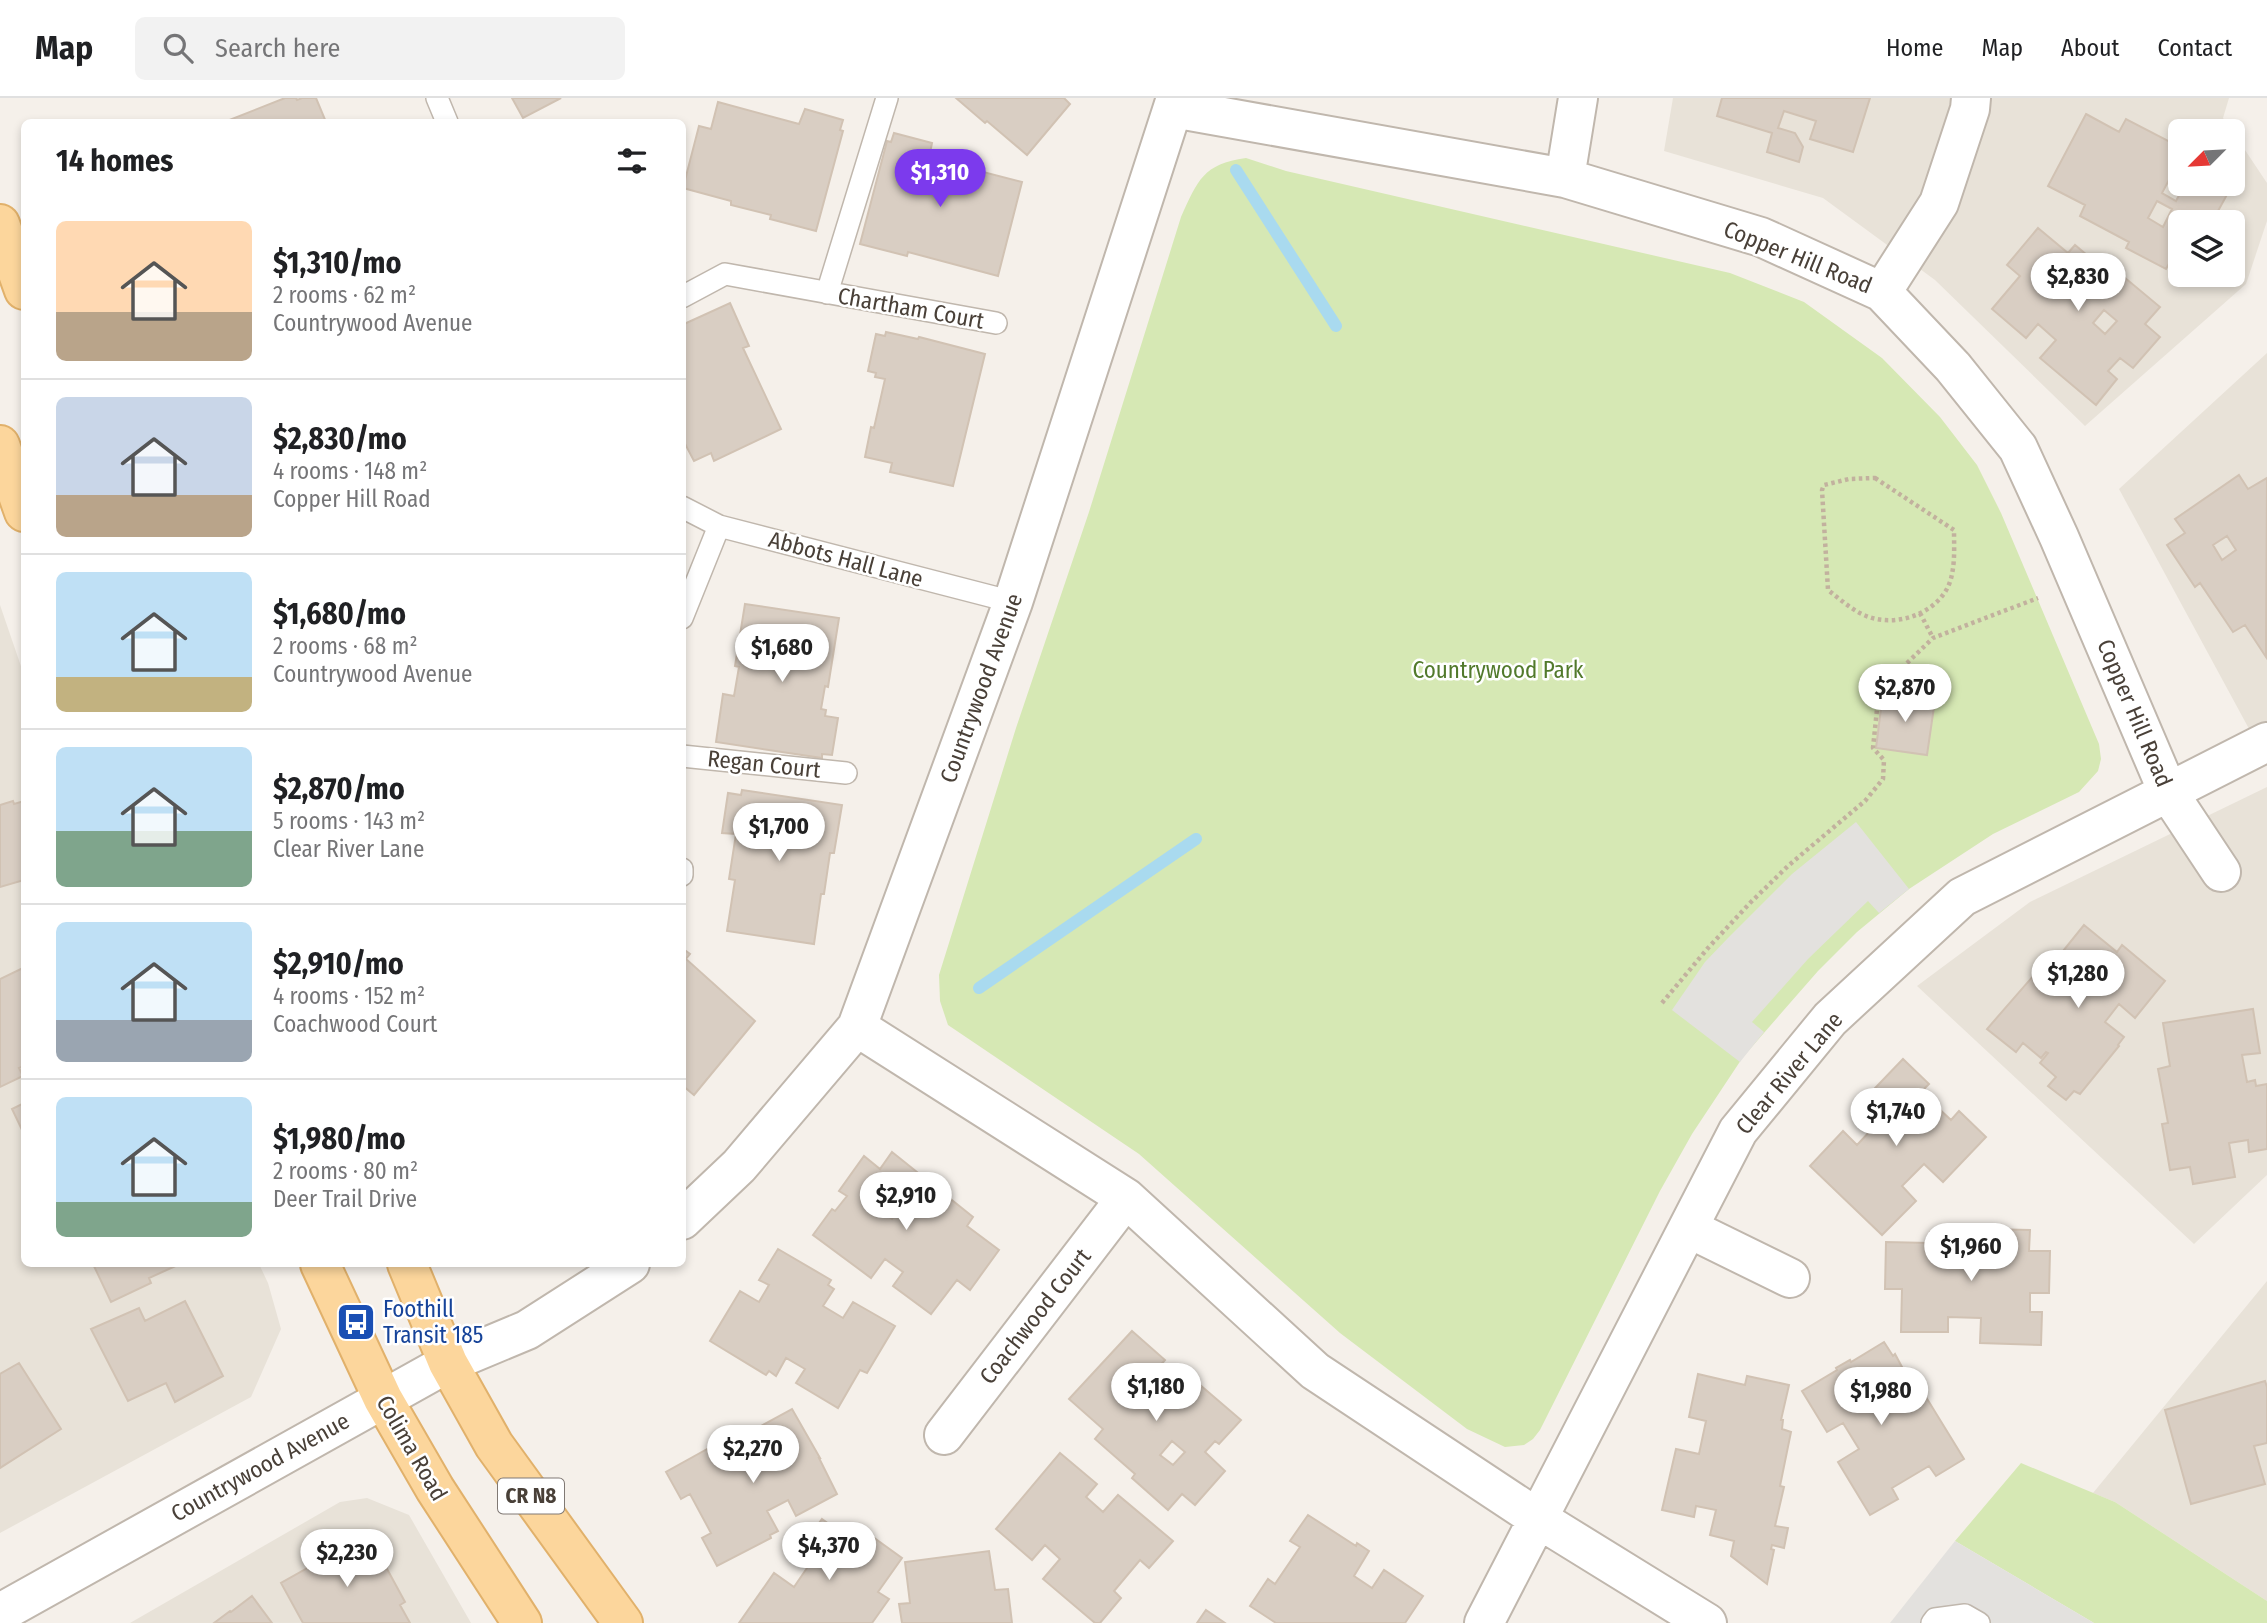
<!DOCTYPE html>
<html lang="en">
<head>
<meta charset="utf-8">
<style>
	body { margin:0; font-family:"Fira Sans Condensed",sans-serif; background:#f2f2f2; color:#202124; height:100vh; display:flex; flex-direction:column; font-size:26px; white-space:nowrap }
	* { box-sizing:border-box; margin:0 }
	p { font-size:23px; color:#757577 }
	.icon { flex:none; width:38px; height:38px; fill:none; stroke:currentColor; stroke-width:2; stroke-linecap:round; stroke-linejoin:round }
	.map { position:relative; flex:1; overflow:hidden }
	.details { position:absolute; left:21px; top:21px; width:665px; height:1148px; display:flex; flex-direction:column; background:#fff; border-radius:10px; box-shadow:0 4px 10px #0003 }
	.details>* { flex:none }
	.needle { width:46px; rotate:246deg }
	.fabs { position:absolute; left:2168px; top:21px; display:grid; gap:14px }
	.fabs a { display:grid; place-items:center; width:77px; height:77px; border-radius:10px; background:#fff; box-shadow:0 4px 10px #0003; font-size:35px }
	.price { position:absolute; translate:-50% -60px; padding:0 16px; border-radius:24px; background:#fff; color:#222; font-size:23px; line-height:46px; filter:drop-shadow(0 2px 4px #0008) }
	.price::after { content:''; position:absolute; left:50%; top:42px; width:21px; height:16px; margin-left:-10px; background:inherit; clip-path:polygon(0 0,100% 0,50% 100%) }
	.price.current { background:#7c3aed; color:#fff }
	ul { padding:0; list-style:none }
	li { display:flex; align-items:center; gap:21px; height:175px; padding:0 35px }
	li+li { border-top:2px solid #e0e0e0 }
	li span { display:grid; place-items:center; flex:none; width:196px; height:140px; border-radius:10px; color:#555 }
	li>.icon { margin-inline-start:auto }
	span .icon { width:84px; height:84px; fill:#fffc; stroke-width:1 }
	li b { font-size:30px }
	h2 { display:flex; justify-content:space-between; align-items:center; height:84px; padding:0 35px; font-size:30px }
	header { display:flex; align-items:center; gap:42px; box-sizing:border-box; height:98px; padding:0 35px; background:#fff; border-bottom:2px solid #e0e0e0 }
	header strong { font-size:33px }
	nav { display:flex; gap:38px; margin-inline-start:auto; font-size:24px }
	.search { width:490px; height:63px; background:#f2f2f2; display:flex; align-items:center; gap:18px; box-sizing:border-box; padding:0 24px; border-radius:10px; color:#757577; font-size:26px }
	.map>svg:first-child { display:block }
</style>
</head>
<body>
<header>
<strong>Map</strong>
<div class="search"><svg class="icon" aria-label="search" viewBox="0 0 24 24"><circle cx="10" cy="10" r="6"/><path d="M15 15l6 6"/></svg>Search here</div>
<nav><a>Home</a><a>Map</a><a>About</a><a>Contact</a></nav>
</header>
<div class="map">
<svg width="2267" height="1525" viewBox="0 0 2267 1525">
	<rect width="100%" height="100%" fill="#f5f0ea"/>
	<path fill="#e8e2d8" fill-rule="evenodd" d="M1673,0H2229L2223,20L2232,33H2180V86H2233V34L2267,85V123L2246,186L2085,328L1935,182L1823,100L1664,53ZM2180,124H2233V177H2180Z
		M2267,255V664L2119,391Z
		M0,507L24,577V1166H259L268,1185L281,1231L251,1299L0,1435Z
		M2267,689V1077L2194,1146L1917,888L2030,804Z
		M2267,1183V1503L2115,1404L2093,1395Z
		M367,1400L409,1417L471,1525H130L340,1404Z"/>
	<path fill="#d6e8b4" d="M1246,60L1286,73L1730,175L1804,204L1882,260L1940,319L1977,367L2001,415L2099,646L2101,661L2098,673L2079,694L1993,736L1909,791L1857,834L1818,873L1743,959L1692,1036L1660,1093L1540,1332L1533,1341L1524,1347L1505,1349L1467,1331L1340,1235L1139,1056L948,927L940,903L939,877L1016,630L1089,414L1181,119C1198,82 1203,66 1246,60Z
		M2021,1365L2115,1404L2267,1503V1525H2094L1955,1443Z"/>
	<path fill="#e3e1de" d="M1856,724L1909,791L1879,815L1868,803L1808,861L1752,924L1764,934L1740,964L1672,912L1705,864L1728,840L1792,776Z
		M1955,1443L2094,1525H1890Z"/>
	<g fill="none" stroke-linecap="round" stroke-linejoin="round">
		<path stroke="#a9daef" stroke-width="12" d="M1236,72L1336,228
			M979,890L1196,741"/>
	</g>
	<path fill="#d9cec3" stroke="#d1c2b3" stroke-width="2" fill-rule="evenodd" d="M285,0H296L297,2L302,0H316L326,24H227V23Z
		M512,0H561L523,20Z
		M956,0H1064L1070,6L1027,57L987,23L985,25Z
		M1722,0H1870L1853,54L1810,41L1816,23L1784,13L1778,30L1795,35L1803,49L1799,64L1767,54L1772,35L1717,18Z
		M718,4L799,26L805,11L843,22L840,32L843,33L816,133L770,121L771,117L731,107V103L683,90L699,28L711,31Z
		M2086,16L2119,34L2126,21L2180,49V86H2214L2229,93L2212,124H2180V155L2176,153L2166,171L2126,150L2129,144L2080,118L2085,107L2048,88ZM2170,80L2184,88L2176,103L2162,95ZM2157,103L2172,111L2163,129L2148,120Z
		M894,35L932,45L929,60L1022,84L998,178L908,154L907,158L860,146L887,43L891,44Z
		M2038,130L2068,155L2075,147L2119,184L2124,179L2160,209L2145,226L2160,239L2133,270L2120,260L2108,273L2117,281L2096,307L2040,260L2056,242L2038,226L2026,240L1992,211L2020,178L2007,167ZM2104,212L2117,223L2105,236L2093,225Z
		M730,205L749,248L743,250L781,331L714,363L711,355L694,363L682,340V227Z
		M886,234L918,241L919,239L985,256L953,388L890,374L892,365L865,359L871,329L874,330L885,281L875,279L876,275L868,273L876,236L885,238Z
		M2239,377L2248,391L2267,380L2266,559L2245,527L2233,534L2200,485L2195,489L2167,447L2185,435L2175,421ZM2227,438L2236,452L2222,462L2213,447Z
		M745,506L839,520L828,589L825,588L821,611L826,612L825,618L838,620L832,657L822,656V660L716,644L723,596L734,598L739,569L735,568Z
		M1883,595L1935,602L1927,657L1876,650Z
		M742,692L842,707L834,755H830L824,796H821L814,846L727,833L735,782L729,781L736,736L722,735L728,695L741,697Z
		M13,703L14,706L24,703V782L0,789V707Z
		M2084,827L2117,854L2122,847L2165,883L2135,920L2119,906L2105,924L2124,939L2118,947L2119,948L2080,996L2074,993L2066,1002L2048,988L2056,979L2040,965L2048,955L2046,954L2041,960L2023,945L2016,954L1987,931L2034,877L2052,891L2066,874L2055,863Z
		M682,850L690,856L686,861L755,923L694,997L682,987Z
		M23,870L24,874V968L19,970L23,978L0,989V881Z
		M2253,911L2260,955L2242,957L2247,984L2255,982L2256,988L2267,986V1051L2249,1054L2248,1042L2229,1045L2235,1079L2193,1086L2190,1069L2170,1072L2162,1026L2168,1025L2158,971L2170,968L2163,925Z
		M1903,961L1929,986L1921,994L1951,1022L1959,1013L1986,1039L1943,1084L1924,1066L1902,1088L1916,1103L1882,1137L1810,1068L1843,1033L1857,1047L1873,1030L1854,1012Z
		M24,1005V1036L12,1011Z
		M892,1054L973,1119L967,1128L999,1152L970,1192L957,1182L931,1216L893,1188L903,1174L885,1161L871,1180L813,1137L832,1111L835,1113L847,1098L839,1093L864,1058L880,1071ZM889,1098L902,1108L892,1121L879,1112Z
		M1986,1131L2030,1132L2029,1153H2050L2049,1195H2030V1214H2042L2041,1247L1980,1245L1981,1220L1948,1219V1234H1901L1902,1191H1885L1886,1144L1930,1145V1134L1986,1135Z
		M778,1151L831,1182L828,1187L834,1191L823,1208L843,1220L853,1204L895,1228L867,1275L860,1272L838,1310L796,1285L805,1271L786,1260L776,1278L769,1273L766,1277L710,1243L740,1193L759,1204L769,1187L759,1182Z
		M93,1166H180L149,1180L151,1185L111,1204Z
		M185,1203L223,1278L175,1304L166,1285L128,1303L91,1231L139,1210L145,1223Z
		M1132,1233L1165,1262L1152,1277L1172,1295L1179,1287L1184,1292L1193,1281L1241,1322L1219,1346L1215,1343L1205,1354L1225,1373L1195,1407L1182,1396L1168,1412L1132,1380L1135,1376L1095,1341L1103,1331L1069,1301ZM1172,1343L1185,1354L1173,1367L1160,1357Z
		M1884,1244L1893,1258L1895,1256L1910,1284L1891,1296L1902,1313L1926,1299L1964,1361L1936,1378L1929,1368L1892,1390L1898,1401L1870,1417L1838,1364L1859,1351L1843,1325L1827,1334L1802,1293L1837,1272L1836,1270L1850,1262L1851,1264Z
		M19,1265L61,1331L0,1370V1276Z
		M1698,1276L1745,1287L1747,1278L1789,1287L1781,1322H1783L1782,1331L1791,1334L1780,1388L1784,1389L1775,1428L1788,1430L1784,1450L1772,1447L1771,1451L1774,1452L1767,1486L1731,1458L1734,1443L1710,1437L1716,1412L1696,1408L1694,1419L1662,1412L1676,1351L1699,1356L1706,1323L1689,1319Z
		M2265,1283L2267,1289V1345L2254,1348L2265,1386L2191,1406L2165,1312Z
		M792,1311L820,1360H819L837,1396L796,1418L788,1402L767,1413L778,1433L770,1437L771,1440L717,1468L702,1440L711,1435L690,1396L681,1401L666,1374L727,1340L740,1363L760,1353L750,1334Z
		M1060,1355L1097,1386L1086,1399L1103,1414L1118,1397L1173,1443L1149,1470L1140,1462L1114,1493L1121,1500L1100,1525H1095L1043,1481L1060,1461L1045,1447L1032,1462L996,1431Z
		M1308,1417L1356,1448L1357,1445L1369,1453L1354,1478L1372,1490L1384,1472L1423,1498L1405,1525H1276L1250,1508L1268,1481L1275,1486L1300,1449L1290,1443Z
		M822,1421L854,1444L863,1432L902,1460L878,1494L889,1501L872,1525H739L774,1475L794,1489L807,1470L794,1460Z
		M368,1436L405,1504L400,1507L410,1525H303L281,1485Z
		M989,1453L995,1492L1008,1491L1012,1525H902L899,1506L910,1505L905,1464Z
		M252,1498L272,1525H214L230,1513L231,1514Z
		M1206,1512L1225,1525H1197Z"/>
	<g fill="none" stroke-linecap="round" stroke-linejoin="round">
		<g stroke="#c0b7ad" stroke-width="24">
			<path id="lane" d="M437,0L447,24
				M827,195L887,0
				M682,199L725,176L996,225
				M682,409L719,428L1013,504
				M682,520L719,428
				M682,658L846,675
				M682,771V777
				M1932,1525L1935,1521L1965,1517L1979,1525"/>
		</g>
		<g stroke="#c0b7ad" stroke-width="42">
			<path id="street" d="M1173,10L1565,80L1761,139L1882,194L1953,269L2018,350L2059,439L2168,694L2221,774
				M1565,80L1578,0
				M1882,194L1939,105L1970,11L1971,0
				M857,929L1126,1100L1315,1273L1537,1420L1707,1525
				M682,1122L739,1068L857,929L1013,504L1176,0
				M1688,1130L1790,1180
				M944,1337L1126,1100
				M0,1515L448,1265L527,1232L630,1166
				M1484,1525L1738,1033L1830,921L1962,799L2267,644"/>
		</g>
		<g stroke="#e1b16b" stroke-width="42">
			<path id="primary" d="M0,126L24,192
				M0,347L24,414
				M320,1166L383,1301L435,1391L522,1525
				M407,1166L448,1265L494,1347L623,1525"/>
		</g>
		<path stroke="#c2b19e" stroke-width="4.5" stroke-dasharray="3.5 3.5" stroke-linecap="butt" d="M1875,380L1954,432C1954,446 1955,462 1952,476C1946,512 1901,530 1869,519C1854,514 1841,502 1828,492L1822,392L1824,387L1849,381Z
			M1920,515L1933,540
			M1662,905L1708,850L1750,805L1789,767L1865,703L1883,681L1884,662L1873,650L1879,592L1933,540L2038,500"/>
		<use href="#lane" stroke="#fff" stroke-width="21"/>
		<use href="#street" stroke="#fff" stroke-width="38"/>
		<use href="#primary" stroke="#fcd69c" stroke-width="38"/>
	</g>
	<defs>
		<g id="bus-square" transform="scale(2.0125)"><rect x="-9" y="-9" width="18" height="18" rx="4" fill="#1a4fb4" stroke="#fff"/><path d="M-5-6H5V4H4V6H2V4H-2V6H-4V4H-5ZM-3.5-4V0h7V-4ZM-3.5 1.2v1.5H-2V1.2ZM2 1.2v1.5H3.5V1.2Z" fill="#fff"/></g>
	</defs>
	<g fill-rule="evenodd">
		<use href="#bus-square" x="356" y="1224"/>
	</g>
	<g text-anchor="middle" stroke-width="5" stroke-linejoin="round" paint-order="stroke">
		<rect fill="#fff" stroke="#807974" stroke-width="2" x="498" y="1380.5" width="66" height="35" rx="5"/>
		<g font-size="21" font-weight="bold" fill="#494038">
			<text x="531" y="1405">CR N8</text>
		</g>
		<g font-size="23" fill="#494038" stroke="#fff">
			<text transform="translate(1798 159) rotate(22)" y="8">Copper Hill Road</text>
			<text transform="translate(911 210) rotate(10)" y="8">Chartham Court</text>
			<text transform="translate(846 461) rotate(15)" y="8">Abbots Hall Lane</text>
			<text transform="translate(981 590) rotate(-70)" y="8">Countrywood Avenue</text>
			<text transform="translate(2135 615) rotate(67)" y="8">Copper Hill Road</text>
			<text transform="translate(764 666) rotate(6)" y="8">Regan Court</text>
			<text transform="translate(1789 975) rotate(-50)" y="8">Clear River Lane</text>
			<text transform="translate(1035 1218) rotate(-52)" y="8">Coachwood Court</text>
			<text transform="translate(412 1350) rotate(60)" y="8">Colima Road</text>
			<text transform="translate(260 1369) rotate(-29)" y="8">Countrywood Avenue</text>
		</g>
		<g font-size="23" fill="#527a2c" stroke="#fff">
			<text x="1498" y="580">Countrywood Park</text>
		</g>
		<g font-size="23" fill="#164399" stroke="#fff" text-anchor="start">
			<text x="383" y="1219">Foothill<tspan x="383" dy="26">Transit 185</tspan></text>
		</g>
	</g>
</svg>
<div class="fabs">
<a><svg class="needle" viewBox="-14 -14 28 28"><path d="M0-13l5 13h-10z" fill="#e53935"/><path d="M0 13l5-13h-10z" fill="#757577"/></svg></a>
<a><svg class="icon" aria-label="layers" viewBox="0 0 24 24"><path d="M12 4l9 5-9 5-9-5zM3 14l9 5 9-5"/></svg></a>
</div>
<b class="price current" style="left:940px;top:111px">$1,310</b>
<b class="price" style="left:2078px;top:215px">$2,830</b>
<b class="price" style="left:782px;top:586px">$1,680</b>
<b class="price" style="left:1905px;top:626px">$2,870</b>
<b class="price" style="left:779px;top:765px">$1,700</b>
<b class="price" style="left:2078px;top:912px">$1,280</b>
<b class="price" style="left:1896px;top:1050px">$1,740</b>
<b class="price" style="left:906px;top:1134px">$2,910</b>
<b class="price" style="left:1971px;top:1185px">$1,960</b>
<b class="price" style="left:1156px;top:1325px">$1,180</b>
<b class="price" style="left:1881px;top:1329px">$1,980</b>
<b class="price" style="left:753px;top:1387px">$2,270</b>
<b class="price" style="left:829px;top:1484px">$4,370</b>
<b class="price" style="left:347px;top:1491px">$2,230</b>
<section class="details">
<h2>14 homes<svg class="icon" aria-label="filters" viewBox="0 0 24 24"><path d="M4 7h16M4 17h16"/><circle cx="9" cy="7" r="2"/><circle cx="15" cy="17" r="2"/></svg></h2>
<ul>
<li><span style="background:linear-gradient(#ffd9b3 65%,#b9a48a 0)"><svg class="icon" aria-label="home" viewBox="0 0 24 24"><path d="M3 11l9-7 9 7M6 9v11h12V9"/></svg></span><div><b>$1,310/mo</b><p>2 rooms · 62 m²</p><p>Countrywood Avenue</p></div></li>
<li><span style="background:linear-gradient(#c9d6e8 70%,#b9a48a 0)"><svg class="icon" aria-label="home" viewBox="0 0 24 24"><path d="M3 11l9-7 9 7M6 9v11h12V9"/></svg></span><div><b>$2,830/mo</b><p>4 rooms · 148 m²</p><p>Copper Hill Road</p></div></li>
<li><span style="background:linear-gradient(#bfe0f5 75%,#c2b280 0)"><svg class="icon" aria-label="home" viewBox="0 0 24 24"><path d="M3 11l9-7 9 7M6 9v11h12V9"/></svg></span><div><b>$1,680/mo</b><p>2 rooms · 68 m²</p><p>Countrywood Avenue</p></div></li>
<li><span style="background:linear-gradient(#bfe0f5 60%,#7fa58c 0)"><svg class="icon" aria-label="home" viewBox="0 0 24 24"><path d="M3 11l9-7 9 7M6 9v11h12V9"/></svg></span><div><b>$2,870/mo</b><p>5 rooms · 143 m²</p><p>Clear River Lane</p></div></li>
<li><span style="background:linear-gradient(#bfe0f5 70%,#9aa5b1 0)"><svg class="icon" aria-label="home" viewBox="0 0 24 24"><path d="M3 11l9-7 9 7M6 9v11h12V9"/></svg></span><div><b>$2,910/mo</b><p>4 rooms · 152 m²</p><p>Coachwood Court</p></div></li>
<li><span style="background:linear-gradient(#bfe0f5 75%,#7fa58c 0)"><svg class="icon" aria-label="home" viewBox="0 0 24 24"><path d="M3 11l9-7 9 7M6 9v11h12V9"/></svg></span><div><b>$1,980/mo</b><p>2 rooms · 80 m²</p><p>Deer Trail Drive</p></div></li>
</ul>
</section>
</div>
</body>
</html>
